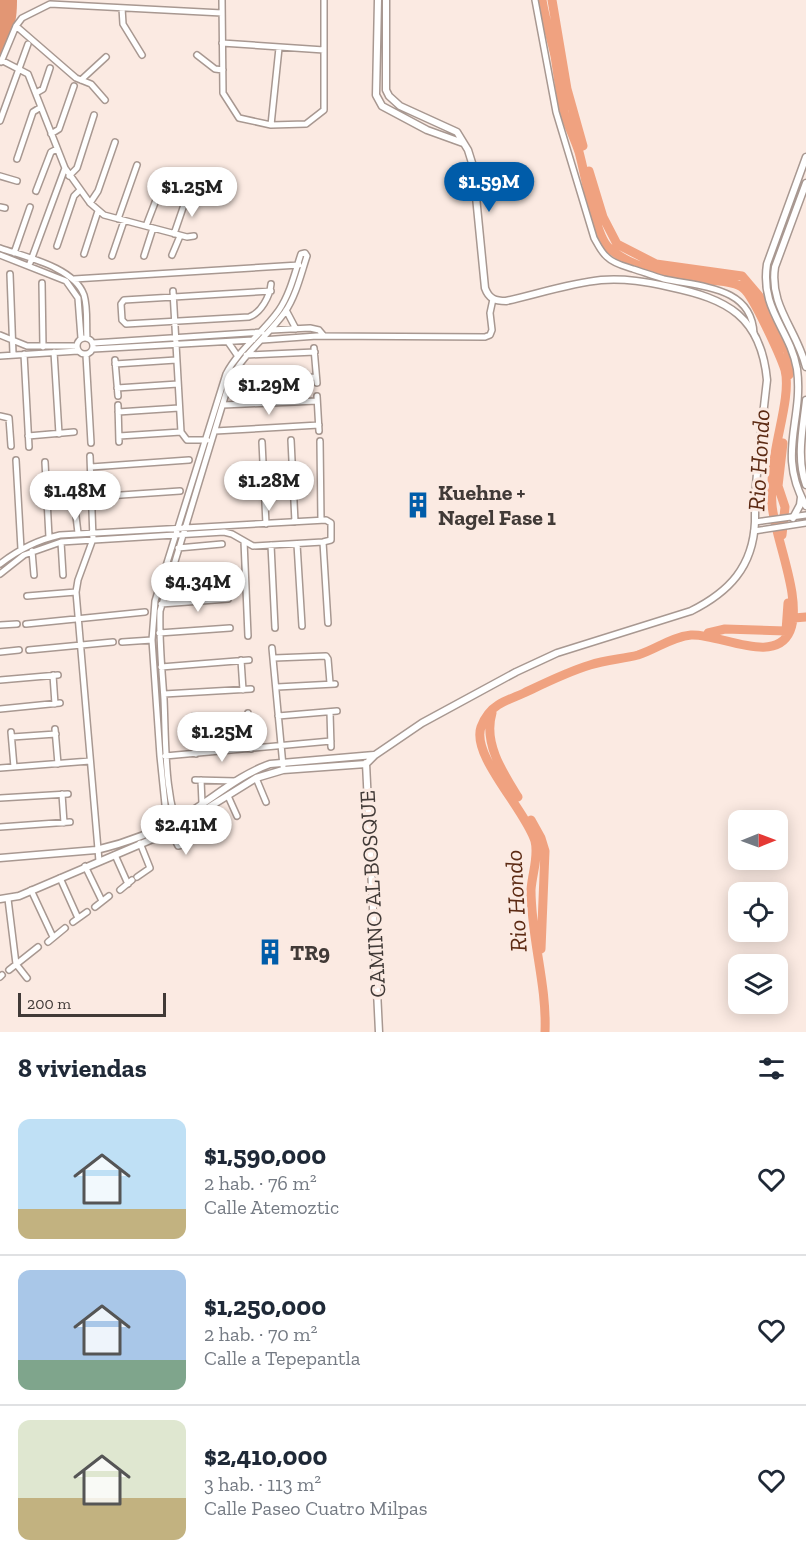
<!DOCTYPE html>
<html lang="es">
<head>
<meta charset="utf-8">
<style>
	body { margin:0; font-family:"Zilla Slab",serif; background:#f2f2f3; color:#1f2937; height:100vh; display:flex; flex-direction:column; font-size:22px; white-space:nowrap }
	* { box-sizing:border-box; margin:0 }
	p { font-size:20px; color:#747a83 }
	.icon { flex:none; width:33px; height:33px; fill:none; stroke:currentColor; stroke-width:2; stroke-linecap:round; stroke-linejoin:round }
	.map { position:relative; height:1032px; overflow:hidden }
	.panel { display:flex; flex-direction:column; background:#fff; flex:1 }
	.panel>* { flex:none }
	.needle { width:39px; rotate:89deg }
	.buttons { position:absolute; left:728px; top:810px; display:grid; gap:12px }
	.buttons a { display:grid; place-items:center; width:60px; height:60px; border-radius:12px; background:#fff; box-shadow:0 3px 15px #0003; font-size:30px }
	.scale { position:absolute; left:18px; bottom:15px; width:148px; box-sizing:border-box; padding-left:6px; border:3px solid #413a37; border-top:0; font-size:16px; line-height:21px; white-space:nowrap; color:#413a37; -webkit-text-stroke:4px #fbeae2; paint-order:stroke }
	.price { position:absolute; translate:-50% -51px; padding:0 14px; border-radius:21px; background:#fff; color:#222; font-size:20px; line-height:39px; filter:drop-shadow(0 2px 3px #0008) }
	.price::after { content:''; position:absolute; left:50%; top:36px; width:18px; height:14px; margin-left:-9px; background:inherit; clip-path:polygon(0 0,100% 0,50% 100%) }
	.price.current { background:#005ca9; color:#fff }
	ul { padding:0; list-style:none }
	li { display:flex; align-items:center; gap:18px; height:150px; padding:0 18px }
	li+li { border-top:2px solid #e0e1e3 }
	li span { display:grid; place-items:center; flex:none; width:168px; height:120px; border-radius:12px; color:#555 }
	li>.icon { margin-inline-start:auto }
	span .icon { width:72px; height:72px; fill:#fffc; stroke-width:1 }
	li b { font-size:26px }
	h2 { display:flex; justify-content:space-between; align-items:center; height:72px; padding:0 18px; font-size:26px }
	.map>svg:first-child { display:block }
</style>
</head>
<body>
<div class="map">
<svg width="806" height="1032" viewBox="0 0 806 1032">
	<rect width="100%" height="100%" fill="#fbeae2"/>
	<path fill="#e29674" d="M0,0H17C17,24 13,35 0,55Z"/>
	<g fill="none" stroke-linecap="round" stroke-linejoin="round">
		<path stroke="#f0a280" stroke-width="9" d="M542,0C545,19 551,37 555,56C558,74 560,94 564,112C568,126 575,139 579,152C585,173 595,234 608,247C633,271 676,275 709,280C719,281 735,281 743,288C753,295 781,357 785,370C791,394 776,437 774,462C772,476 771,491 772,505C775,539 803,599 790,631C775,666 719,633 691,635C671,637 657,649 638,655C622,659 606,660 590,665C567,672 545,683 524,693C515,697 506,700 498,705C490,710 484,719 481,727C471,756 525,809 535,841C539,856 532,874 531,890C531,938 547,984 545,1032
			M552,0L567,89L583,146
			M589,171L603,217L617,244L656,264L742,276L759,296L788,352L789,375
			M782,535L785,507L778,486L783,443
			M794,618L806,617
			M708,633L725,629L786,631L788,603
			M492,713C483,743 503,773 518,797
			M531,820L541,838L545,851L541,949"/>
		<g stroke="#a89891" stroke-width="8">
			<path id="minor" d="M222,0L223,93L239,118L271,125L306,124L324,110V0
				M535,0L556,112L594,238C598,245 601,252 607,257C614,264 624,266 633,269C643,272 653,276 664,279C700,287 752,286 754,334
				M122,8L123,24L142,55
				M16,26L76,78L91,84L105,100
				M222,43L324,50
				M197,55L215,69L223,70
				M1,60L28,74L65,168L90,203L104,215L187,237L194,236
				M1,62L16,26L22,18L50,4L222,13
				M81,80L106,57
				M36,93L43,89L50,68
				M0,121L28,44
				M271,125L279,48
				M51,134L59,129L74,86
				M17,159L33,112L41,107
				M0,176L17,181
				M69,176L77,168L94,115
				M36,191L51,152L57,149
				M90,203L98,191L115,142
				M0,207L5,208
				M118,219L137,165
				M146,226L161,187
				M174,234L186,199
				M57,246L74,196L80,190
				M0,248C25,257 74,267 84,295C88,308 86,325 87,338
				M14,253L30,207
				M305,253L307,256C301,274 296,296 285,312C268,336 243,354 230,380L160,611C159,641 162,670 164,699C166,744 164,800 183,841L182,845L178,846L167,824L160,756L152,640L155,601L226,374C239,349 263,333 279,310C290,294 295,272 301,254Z
				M84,254L98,211
				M0,255L66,281L78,298L81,338
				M172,255L180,236
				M112,256L124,221
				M144,256L153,228
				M30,263L65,168
				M10,274L13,354
				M74,279L299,265
				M42,283L43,347
				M173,291L181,432L187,440H207
				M271,291L124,300L121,304L122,320L126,324L249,317C261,313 270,296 271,284
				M286,310L296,329
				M271,330L310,328L319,330L324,336
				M0,335L27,346H76
				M77 346a8 8 0 1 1 16 0a8 8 0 1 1-16 0Z
				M262,340L317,336L485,337L490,335L492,330L490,313L493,299
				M228,342L237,355
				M93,343L262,332
				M314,348L317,383
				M93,349L253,340
				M54,352L59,434
				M24,354L29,447
				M86,355L91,443
				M246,355L315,352
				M0,356L78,351
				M115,360L118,396
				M115,364L176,360
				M230,380L316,377
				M117,388L178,384
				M317,396L319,431
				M118,405L119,442
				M223,405L317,401
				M118,412L179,408
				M0,416L9,418L11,446
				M215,431L319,425
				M28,436L74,432
				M119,436L181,432
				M291,440L295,522
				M320,441L321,520
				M262,442L266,524
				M90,456L93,539L78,580L76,592L99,861
				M16,460L21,549
				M45,462L49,537
				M91,467L189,460
				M92,497L180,491
				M75,508L78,533
				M755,522L806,515
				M754,531L806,523
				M244,541L248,636
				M61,542L63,575
				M323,542L328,623
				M297,544L302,626
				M271,545L275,628
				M178,548L222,544
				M32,551L34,575
				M0,564C18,550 37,540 60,535L326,520L331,523V540L323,542L253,546L232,534L224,532L61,542L24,555L0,574
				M170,574L227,570
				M27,596L76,592
				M161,604L228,599
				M26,624L145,612
				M0,625L17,624
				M159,633L230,628
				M122,642L152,640
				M272,648L283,766
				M29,650L113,642
				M0,652L19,650
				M274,658L326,656L328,659L330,683
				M241,660L243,690
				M161,667L249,660
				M53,675L55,704
				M0,680L58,675
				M277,687L335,684
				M164,694L251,689
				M0,709L60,703
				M330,712L331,747
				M248,713L251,749
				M194,716L196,754
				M278,716L337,711
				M195,723L248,719
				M55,729L58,764
				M11,732L14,767
				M12,737L56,734
				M165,756L331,741
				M0,768L90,761
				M256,778L266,802
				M195,780L236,781
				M201,780L202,803
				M62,794L64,823
				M228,796L237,816
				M0,798L68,794
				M0,827L70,822
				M115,855L128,884
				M85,866L102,901
				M137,877L150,868L140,843
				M60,878L78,918
				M31,890L53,937
				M120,890L132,880
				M8,899L16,964L27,978
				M95,907L109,896
				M73,922L87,912
				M48,942L65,928
				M9,970L38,947
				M0,977L2,975"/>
		</g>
		<g stroke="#a89891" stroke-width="9">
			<path id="major" d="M378,0L376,95L382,106L427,130L463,143
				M806,157L767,264C760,310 790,329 797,369C804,421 776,453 806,506
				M806,183L775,267C769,306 797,330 806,367
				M806,400C803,428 796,458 806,485
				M793,518L800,505L801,497
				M366,763L379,1032
				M0,858L96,850C127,843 159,830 187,814C215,797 239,775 270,764L374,755
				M0,899L19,896L169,832L256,778L283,770L366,764L375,755L422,723L516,672L557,653L691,611C729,592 753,567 755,522C755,510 755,498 756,485C759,450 763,415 767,380C761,316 727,299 670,287C647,282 625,278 601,280C571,283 537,294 506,301C495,301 489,299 485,288L473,166L468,150L457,132L400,106L389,96L386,90V0"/>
		</g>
		<use href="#minor" stroke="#fff" stroke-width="5"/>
		<use href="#major" stroke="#fff" stroke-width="6"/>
	</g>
	<defs>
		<g id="building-bare" transform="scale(2.07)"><path d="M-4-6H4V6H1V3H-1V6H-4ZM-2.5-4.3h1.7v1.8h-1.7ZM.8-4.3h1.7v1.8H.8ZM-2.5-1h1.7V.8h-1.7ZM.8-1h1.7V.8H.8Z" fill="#005ca9" stroke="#fbeae2" stroke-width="2.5" paint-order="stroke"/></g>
	</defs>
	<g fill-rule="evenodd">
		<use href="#building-bare" x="418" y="505"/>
		<use href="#building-bare" x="270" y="952"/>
	</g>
	<g text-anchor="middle" stroke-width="6" stroke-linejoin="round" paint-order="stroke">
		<g font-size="22" font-weight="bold" fill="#413a37" stroke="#fbeae2" text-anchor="start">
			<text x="438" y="500">Kuehne +<tspan x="438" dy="25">Nagel Fase 1</tspan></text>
			<text x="290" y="960">TR9</text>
		</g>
		<g font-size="22" fill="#413a37" stroke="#fbeae2">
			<text transform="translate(372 894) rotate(-93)" y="8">CAMINO AL BOSQUE</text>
		</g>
		<g font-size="24" font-style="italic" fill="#5c2a13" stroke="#fbeae2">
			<text transform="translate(759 460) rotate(-87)" y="8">Rio Hondo</text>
			<text transform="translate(516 901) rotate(-93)" y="8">Rio Hondo</text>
		</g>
	</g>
</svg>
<div class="buttons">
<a><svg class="needle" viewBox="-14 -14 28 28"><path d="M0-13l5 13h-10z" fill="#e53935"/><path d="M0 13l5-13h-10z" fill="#747a83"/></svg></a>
<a><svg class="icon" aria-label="locate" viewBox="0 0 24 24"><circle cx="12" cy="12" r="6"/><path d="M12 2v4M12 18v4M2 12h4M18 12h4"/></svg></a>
<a><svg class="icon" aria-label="layers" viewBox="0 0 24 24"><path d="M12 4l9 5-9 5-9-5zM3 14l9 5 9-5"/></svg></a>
</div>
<div class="scale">200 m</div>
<b class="price current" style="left:489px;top:213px">$1.59M</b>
<b class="price" style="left:192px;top:218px">$1.25M</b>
<b class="price" style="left:269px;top:416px">$1.29M</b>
<b class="price" style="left:269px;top:512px">$1.28M</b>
<b class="price" style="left:75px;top:522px">$1.48M</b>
<b class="price" style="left:198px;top:613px">$4.34M</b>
<b class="price" style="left:222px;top:763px">$1.25M</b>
<b class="price" style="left:186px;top:856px">$2.41M</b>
</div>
<section class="panel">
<h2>8 viviendas<svg class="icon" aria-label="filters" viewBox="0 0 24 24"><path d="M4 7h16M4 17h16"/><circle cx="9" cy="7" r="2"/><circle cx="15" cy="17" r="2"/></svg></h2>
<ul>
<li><span style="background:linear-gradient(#bfe0f5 75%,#c2b280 0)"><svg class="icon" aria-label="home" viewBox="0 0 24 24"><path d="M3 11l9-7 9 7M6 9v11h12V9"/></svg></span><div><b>$1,590,000</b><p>2 hab. · 76 m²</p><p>Calle Atemoztic</p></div><svg class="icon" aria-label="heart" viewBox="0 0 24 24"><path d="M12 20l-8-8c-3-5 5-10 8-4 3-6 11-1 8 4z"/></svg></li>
<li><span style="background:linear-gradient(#a9c7e8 75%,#7fa58c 0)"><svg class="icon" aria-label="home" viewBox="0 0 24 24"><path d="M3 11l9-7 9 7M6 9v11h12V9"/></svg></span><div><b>$1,250,000</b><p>2 hab. · 70 m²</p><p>Calle a Tepepantla</p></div><svg class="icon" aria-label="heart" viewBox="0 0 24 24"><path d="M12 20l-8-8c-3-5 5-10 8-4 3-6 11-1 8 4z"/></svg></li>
<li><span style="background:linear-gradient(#dfe7d0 65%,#c2b280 0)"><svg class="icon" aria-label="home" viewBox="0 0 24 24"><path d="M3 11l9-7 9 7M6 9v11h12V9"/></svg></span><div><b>$2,410,000</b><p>3 hab. · 113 m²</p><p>Calle Paseo Cuatro Milpas</p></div><svg class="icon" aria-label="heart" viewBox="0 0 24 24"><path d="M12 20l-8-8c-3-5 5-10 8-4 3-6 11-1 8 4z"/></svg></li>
</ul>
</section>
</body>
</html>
